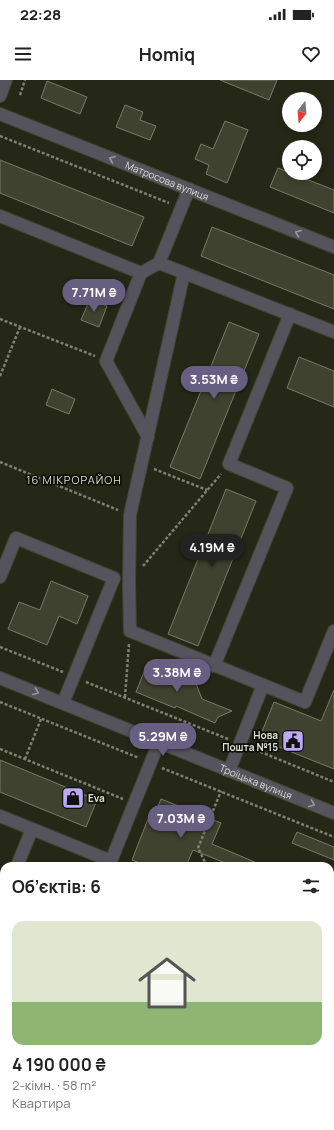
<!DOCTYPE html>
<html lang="uk">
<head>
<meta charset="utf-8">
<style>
	body { margin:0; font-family:Manrope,sans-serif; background:#f2f2f2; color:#222; height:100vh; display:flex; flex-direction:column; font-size:15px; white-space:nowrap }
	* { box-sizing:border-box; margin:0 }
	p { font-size:13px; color:#767676 }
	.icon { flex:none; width:22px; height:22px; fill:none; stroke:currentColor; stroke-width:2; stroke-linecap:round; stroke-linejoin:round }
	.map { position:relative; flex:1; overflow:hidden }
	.side { position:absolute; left:0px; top:782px; width:334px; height:268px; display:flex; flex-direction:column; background:#fff; border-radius:12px 12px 0 0; box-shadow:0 2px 6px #0003 }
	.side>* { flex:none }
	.needle { width:26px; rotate:196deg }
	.tools { position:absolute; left:282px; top:12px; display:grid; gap:8px }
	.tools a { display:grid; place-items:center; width:40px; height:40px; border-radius:50%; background:#fff; box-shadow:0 2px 6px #0003; font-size:20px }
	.price { position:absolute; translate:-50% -34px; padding:0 9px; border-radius:14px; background:#675f81; color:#fff; font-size:13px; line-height:26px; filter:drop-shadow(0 1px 2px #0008) }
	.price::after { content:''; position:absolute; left:50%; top:24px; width:12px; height:9px; margin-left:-6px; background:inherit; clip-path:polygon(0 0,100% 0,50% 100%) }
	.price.selected { background:#222; color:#fff }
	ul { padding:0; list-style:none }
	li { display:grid; align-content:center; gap:8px; height:212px; padding:0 12px }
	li+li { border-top:1px solid #e0e0e0 }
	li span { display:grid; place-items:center; height:124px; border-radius:12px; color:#555 }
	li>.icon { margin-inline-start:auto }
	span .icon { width:72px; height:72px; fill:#fffc; stroke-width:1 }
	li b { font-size:17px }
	h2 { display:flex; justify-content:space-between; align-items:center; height:48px; padding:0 12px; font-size:17px }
	.status { display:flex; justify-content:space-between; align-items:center; height:28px; padding:0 20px; background:#fff; direction:ltr }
	.status svg { height:11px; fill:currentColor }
	header { display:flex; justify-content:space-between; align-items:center; height:52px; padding:0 12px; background:#fff; font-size:18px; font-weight:700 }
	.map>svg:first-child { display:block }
</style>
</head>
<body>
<div class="status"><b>22:28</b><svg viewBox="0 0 49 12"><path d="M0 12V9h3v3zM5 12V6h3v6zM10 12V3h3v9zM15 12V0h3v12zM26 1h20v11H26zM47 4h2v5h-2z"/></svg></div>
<header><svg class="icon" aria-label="menu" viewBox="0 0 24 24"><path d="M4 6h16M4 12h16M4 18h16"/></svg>Homiq<svg class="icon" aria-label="heart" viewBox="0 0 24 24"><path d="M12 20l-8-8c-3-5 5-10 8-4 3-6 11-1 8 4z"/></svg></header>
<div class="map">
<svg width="334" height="1050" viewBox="0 0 334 1050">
	<rect width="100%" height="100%" fill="#252816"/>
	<path fill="#3f422f" stroke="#787c67" d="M220,0H277L269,20Z
		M47,1L87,17L80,34L41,18Z
		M125,25L143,32L140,40L156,46L150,60L116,47Z
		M225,41L248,50L227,103L206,94L209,85L195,79L201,64L213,69Z
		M0,80L144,137L132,166L0,113Z
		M278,88L334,110V133L270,107Z
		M212,147L334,195V229L201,176Z
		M90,219L107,226L99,247L81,240Z
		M229,242L259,254L200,399L170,387Z
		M299,277L334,291V327L287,308Z
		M52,309L75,319L69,334L46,325Z
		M226,409L256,421L198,566L168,554Z
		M51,501L88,516L77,544L59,536L47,565L8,549L19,522L40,530Z
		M148,582L195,601L202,619L232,631L218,637L215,643L176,626L175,628L136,612Z
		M334,610V689L259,659L274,622L321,641Z
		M0,680L97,720L86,747L0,712Z
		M161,719L221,743L212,764L264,786H233L193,770L186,786H148L132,780L148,739L152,741Z
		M297,752L334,767V780L292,763Z"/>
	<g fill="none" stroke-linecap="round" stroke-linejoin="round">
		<g stroke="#424534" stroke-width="14">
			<g id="minor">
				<path d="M0,16L6,0"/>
				<path id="s1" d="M0,34L334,167"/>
				<path d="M0,136L141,193"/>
				<path d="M159,183L334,252"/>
				<path d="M184,193L130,435L129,504L130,551L305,622L334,551"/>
				<path d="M148,357L106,281L141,193L159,183L189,109"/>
				<path d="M0,497L16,458L114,498L63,623"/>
				<path d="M214,586L287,408L229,384L290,234"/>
				<path id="s2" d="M0,598L334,733"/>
				<path d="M229,691L263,605"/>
				<path d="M0,736L111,781"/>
				<path d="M17,786L32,749"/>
				<path d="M110,786L111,781L159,662"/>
				<path d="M0,826L4,817"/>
				<path d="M50,1050L52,1046"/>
			</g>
		</g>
		<path stroke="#7f8173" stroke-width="2.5" stroke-dasharray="3 2" stroke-linecap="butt" d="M20,15L25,0
			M0,56L169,123
			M0,239L95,276
			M0,296L20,247
			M0,382L118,430
			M154,389L207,410
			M143,486L221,394
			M0,567L63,592
			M86,602L228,659
			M125,617L129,564
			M0,622L139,678
			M251,668L334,702
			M0,669L123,719
			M25,679L41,639
			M162,688L334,757
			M207,786L198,768L221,711
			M331,843L332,867
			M0,953L4,954
			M330,1044L334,1046
			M0,1050L4,1040
			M171,1050L172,1046"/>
		<use href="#minor" stroke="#55545c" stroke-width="12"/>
	</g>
	<defs><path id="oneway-chevron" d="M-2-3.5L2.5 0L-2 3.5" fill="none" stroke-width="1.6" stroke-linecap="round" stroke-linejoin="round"/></defs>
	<g stroke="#999a98">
		<use href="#oneway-chevron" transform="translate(112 79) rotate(-158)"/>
		<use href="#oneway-chevron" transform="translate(298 153) rotate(-158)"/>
		<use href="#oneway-chevron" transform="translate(36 612) rotate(22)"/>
		<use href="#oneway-chevron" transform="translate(312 724) rotate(22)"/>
	</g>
	<defs>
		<g id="civic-square" transform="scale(1.15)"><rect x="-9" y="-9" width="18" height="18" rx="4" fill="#bca9f5" stroke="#0e1008"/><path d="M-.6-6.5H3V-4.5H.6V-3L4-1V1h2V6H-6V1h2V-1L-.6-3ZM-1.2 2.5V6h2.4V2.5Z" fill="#111"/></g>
		<g id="shop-square" transform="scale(1.15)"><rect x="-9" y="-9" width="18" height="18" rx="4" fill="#bca9f5" stroke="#0e1008"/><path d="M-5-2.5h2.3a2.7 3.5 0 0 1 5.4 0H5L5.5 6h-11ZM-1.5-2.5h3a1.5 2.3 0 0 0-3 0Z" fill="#111"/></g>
	</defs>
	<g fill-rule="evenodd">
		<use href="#civic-square" x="293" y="661"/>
		<use href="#shop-square" x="73" y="718"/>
	</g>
	<g text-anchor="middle" stroke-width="3.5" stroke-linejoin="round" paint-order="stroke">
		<g font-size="10" fill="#dddfd4" stroke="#0e1008">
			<text dy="4" stroke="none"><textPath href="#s1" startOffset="180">Матросова вулиця</textPath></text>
			<text dy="4" stroke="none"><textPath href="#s2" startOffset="276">Троїцька вулиця</textPath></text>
		</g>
		<g font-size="10" font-weight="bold" fill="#dddfd4" stroke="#0e1008" text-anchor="end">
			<text x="278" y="659">Нова<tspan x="278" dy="12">Пошта №15</tspan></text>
			<text x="88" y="722" text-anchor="start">Eva</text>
		</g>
		<g font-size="11" letter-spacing="1" fill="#dddfd4" stroke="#0e1008">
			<text x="74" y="404">16 МІКРОРАЙОН</text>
		</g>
	</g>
</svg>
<div class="tools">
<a><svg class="needle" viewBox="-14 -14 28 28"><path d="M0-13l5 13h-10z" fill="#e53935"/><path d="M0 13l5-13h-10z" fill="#767676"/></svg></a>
<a><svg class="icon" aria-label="locate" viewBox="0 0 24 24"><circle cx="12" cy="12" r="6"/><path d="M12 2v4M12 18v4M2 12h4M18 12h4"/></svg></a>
</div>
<b class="price" style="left:94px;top:233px">7.71M ₴</b>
<b class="price" style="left:214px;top:320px">3.53M ₴</b>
<b class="price selected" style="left:212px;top:488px">4.19M ₴</b>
<b class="price" style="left:177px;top:613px">3.38M ₴</b>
<b class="price" style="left:163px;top:677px">5.29M ₴</b>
<b class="price" style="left:181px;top:759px">7.03M ₴</b>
<section class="side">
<h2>Об’єктів: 6<svg class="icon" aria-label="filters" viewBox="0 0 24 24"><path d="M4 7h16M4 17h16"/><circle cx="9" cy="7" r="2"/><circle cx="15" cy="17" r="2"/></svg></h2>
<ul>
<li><span style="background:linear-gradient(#dfe7d0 65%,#8fb573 0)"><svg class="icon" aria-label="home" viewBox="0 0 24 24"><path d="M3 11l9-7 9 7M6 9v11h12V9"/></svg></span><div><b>4 190 000 ₴</b><p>2-кімн. · 58 m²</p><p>Квартира</p></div></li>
</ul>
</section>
</div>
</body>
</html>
